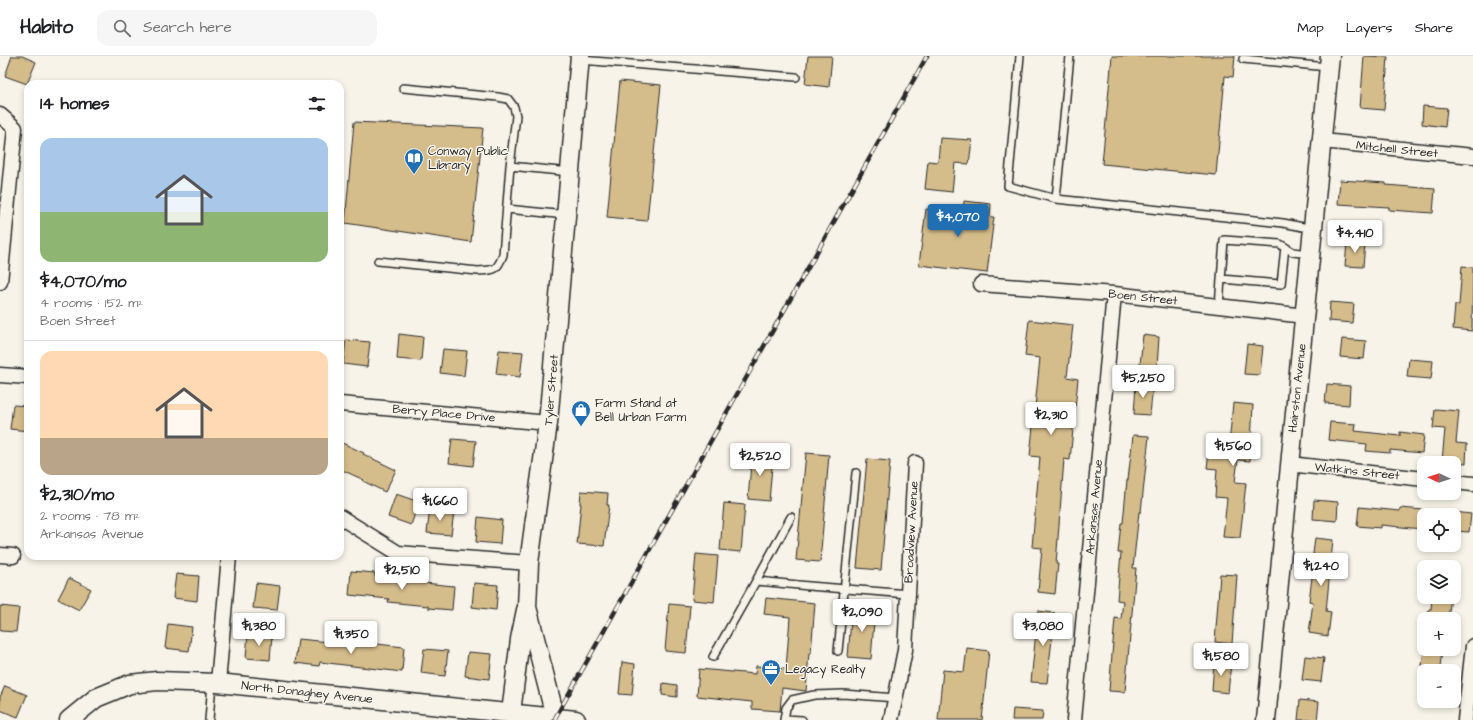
<!DOCTYPE html>
<html lang="en">
<head>
<meta charset="utf-8">
<style>
	body { margin:0; font-family:"Architects Daughter",sans-serif; background:#f6f6f6; color:#202124; height:100vh; display:flex; flex-direction:column; font-size:15px; white-space:nowrap }
	* { box-sizing:border-box; margin:0 }
	p { font-size:13px; color:#757577 }
	.icon { flex:none; width:22px; height:22px; fill:none; stroke:currentColor; stroke-width:2; stroke-linecap:round; stroke-linejoin:round }
	.map { position:relative; flex:1; overflow:hidden }
	.sheet { position:absolute; left:24px; top:24px; width:320px; height:480px; display:flex; flex-direction:column; background:#fff; border-radius:12px; box-shadow:0 2px 6px #0003 }
	.sheet>* { flex:none }
	.needle { width:26px; rotate:274deg }
	.buttons { position:absolute; left:1417px; top:400px; display:grid; gap:8px }
	.buttons a { display:grid; place-items:center; width:44px; height:44px; border-radius:8px; background:#fff; box-shadow:0 2px 6px #0003; font-size:20px }
	.price { position:absolute; translate:-50% -34px; padding:0 9px; border-radius:4px; background:#fff; color:#222; font-size:13px; line-height:26px; filter:drop-shadow(0 1px 2px #0008) }
	.price::after { content:''; position:absolute; left:50%; top:24px; width:12px; height:9px; margin-left:-6px; background:inherit; clip-path:polygon(0 0,100% 0,50% 100%) }
	.price.active { background:#1f6fb2; color:#fff }
	ul { padding:0; list-style:none }
	li { display:grid; align-content:center; gap:8px; height:212px; padding:0 16px }
	li+li { border-top:1px solid #e0e0e0 }
	li span { display:grid; place-items:center; height:124px; border-radius:12px; color:#555 }
	li>.icon { margin-inline-start:auto }
	span .icon { width:72px; height:72px; fill:#fffc; stroke-width:1 }
	li b { font-size:17px }
	h2 { display:flex; justify-content:space-between; align-items:center; height:48px; padding:0 16px; font-size:17px }
	header { display:flex; align-items:center; gap:24px; box-sizing:border-box; height:56px; padding:0 20px; background:#fff; border-bottom:1px solid #e0e0e0 }
	header strong { font-size:19px }
	nav { display:flex; gap:22px; margin-inline-start:auto; font-size:14px }
	.search { width:280px; height:36px; background:#f6f6f6; display:flex; align-items:center; gap:10px; box-sizing:border-box; padding:0 14px; border-radius:12px; color:#757577; font-size:15px }
	.map>svg:first-child { display:block }
</style>
</head>
<body>
<header>
<strong>Habito</strong>
<div class="search"><svg class="icon" aria-label="search" viewBox="0 0 24 24"><circle cx="10" cy="10" r="6"/><path d="M15 15l6 6"/></svg>Search here</div>
<nav><a>Map</a><a>Layers</a><a>Share</a></nav>
</header>
<div class="map">
<svg width="1473" height="664" viewBox="0 0 1473 664">
	<rect width="100%" height="100%" fill="#f7f3e8"/>
	<filter id="ink" filterUnits="userSpaceOnUse"><feTurbulence type="fractalNoise" baseFrequency=".025" numOctaves="2"/><feDisplacementMap in="SourceGraphic" scale="8" xChannelSelector="R" yChannelSelector="G"/><feConvolveMatrix kernelMatrix="1 2 1 2 8 2 1 2 1" color-interpolation-filters="sRGB"/></filter>
	<g filter="url(#ink)">
		<path fill="#d5bc8b" stroke="#2b2b2b" d="M12,0H22L36,6L27,28L5,20Z
			M808,0H832L829,31L805,28Z
			M1112,0H1235L1233,21L1225,20L1216,119L1102,108Z
			M1364,0L1388,1L1384,54L1360,52Z
			M620,25L661,29L647,165L607,161Z
			M1423,50L1447,52L1445,71L1422,68Z
			M354,66L483,72L471,186L345,167Z
			M940,82L972,84L969,108L955,107L952,136L925,133L928,105L938,106Z
			M1340,124L1386,127V129L1435,133L1433,157L1389,154V151L1338,148Z
			M964,145L991,148L990,161H994L987,217L919,209L926,153L963,158Z
			M1347,186L1365,187L1363,211L1345,210Z
			M1462,210L1473,211L1472,275L1453,273L1455,249H1459Z
			M1330,246L1354,248L1352,267L1329,265Z
			M1029,264L1073,269L1067,321L1078,323L1070,404L1064,403L1056,508H1058L1055,538L1038,536L1042,492L1032,491L1040,401L1030,400L1040,302L1025,300Z
			M399,278L423,281L421,305L397,303Z
			M1143,279L1159,281L1157,311L1140,309Z
			M1342,283L1366,285L1364,303L1340,301Z
			M346,284L370,286L367,311L343,308Z
			M1247,288L1263,290L1260,319L1244,318Z
			M443,293L467,295L464,320L440,317Z
			M499,294L523,296L520,321L496,318Z
			M1409,303L1433,305L1431,323L1407,321Z
			M1136,328L1153,329L1150,359L1134,358Z
			M1327,328L1350,330L1349,349L1325,347Z
			M1233,347L1253,349L1250,405L1238,404L1235,426L1246,427L1240,482L1223,481L1227,442L1215,441L1217,413L1207,412L1210,387L1229,389Z
			M13,349L28,350V375L10,373Z
			M1435,353L1459,355L1456,387L1467,388L1466,407L1442,405L1445,373L1433,372Z
			M1330,366L1356,368L1355,375L1400,380V376L1424,379L1422,397L1390,394V397L1366,395L1367,388L1328,384Z
			M1133,379L1149,380L1141,456H1139L1133,512H1136L1125,636L1109,635L1115,562L1121,563L1123,545L1117,544L1121,497H1118L1121,467H1123L1127,424H1128Z
			M452,383L476,385L473,410L449,407Z
			M340,386L364,397L363,398L396,414L385,436L363,425L364,424L340,413Z
			M752,397L773,399L769,445L748,443Z
			M806,397L829,399L820,506L796,504Z
			M867,403L890,405L881,514L857,512Z
			M581,435L608,437L607,449H609L604,490L577,488L581,448H580Z
			M396,438L419,446L411,469L388,461Z
			M1314,444L1338,446L1337,465L1313,463Z
			M724,447L745,449L741,496L720,494Z
			M1359,451L1400,455V452L1424,454L1422,473L1381,469V472L1357,470Z
			M430,452L454,455L451,479L427,477Z
			M1454,456L1471,458L1469,476L1454,475Z
			M478,461L502,464L500,488L476,486Z
			M1315,482L1333,484L1326,555L1331,556L1328,580L1309,577L1313,546L1309,545L1314,506H1312Z
			M696,498L718,500L714,546L692,544Z
			M351,515L375,517V520L415,524L414,526L454,530L452,554L428,552V550L388,546L389,543L349,539Z
			M176,518L199,520L197,545L173,542Z
			M1220,518L1237,519L1232,588L1215,586Z
			M69,522L91,533L79,554L58,543Z
			M256,527L280,530L277,554L253,552Z
			M474,527L498,529L496,554L472,551Z
			M1432,541H1451L1448,563H1427L1429,553H1431Z
			M766,542L815,547L811,597H809L806,635L782,632L780,655L752,653V646L697,640L699,613L755,618L756,610L786,613L790,561L764,558Z
			M669,548L690,550L686,597L665,595Z
			M0,550L19,552L16,576L0,575Z
			M852,551L875,553L871,603L848,601Z
			M1038,555L1055,557L1047,627L1031,626Z
			M168,568L192,571L189,595L165,592Z
			M248,577L272,580L270,604L246,602Z
			M298,583L340,587V584L404,591L402,616L320,606L319,610L295,607Z
			M967,592L989,595L982,664H938L943,614L964,616Z
			M424,593L448,595L445,620L421,617Z
			M1424,593H1442L1440,612L1422,610Z
			M468,596L492,598L489,623L465,620Z
			M1305,600L1324,602L1321,626L1302,624Z
			M1214,605L1231,607L1228,637L1212,635Z
			M622,606L635,608L632,639L619,638Z
			M663,627L677,629V641L662,639Z
			M5,630L27,639L18,661L0,654V641Z
			M1300,644L1319,646L1317,664H1298Z
			M1013,653L1043,655L1042,664H1012Z"/>
		<g fill="none" stroke-linecap="round" stroke-linejoin="round">
			<g stroke="#2b2b2b" stroke-width="10">
				<path id="service" d="M1020,0L1008,130L1056,143L1283,167L1313,173
					M1243,3L1328,11
					M580,4L796,21
					M510,110L570,116
					M1056,143L1070,0
					M507,153L566,159
					M378,205L478,215C494,214 497,215 503,199L510,110L516,60L514,51L508,43L498,41L403,32
					M1221,223L1281,228L1285,191
					M1219,250L1224,184L1280,188L1293,196L1309,198
					M756,525L791,461
					M838,595L856,417
					M713,601L756,525L809,530L908,538
					M785,663L802,664
					M209,664L212,627
					M784,664L786,652L792,644L814,639L843,638L896,642"/>
			</g>
			<g stroke="#2b2b2b" stroke-width="17">
				<path id="minor" d="M0,59L15,72L0,226
					M1322,85L1473,100
					M981,228L1114,238L1305,260
					M0,319L28,321
					M340,348L548,367
					M1289,408L1424,423
					M1454,426L1473,428
					M340,461L398,497L529,507
					M0,499L13,500
					M218,627L229,500
					M891,664L905,594L915,407
					M1074,664L1114,238
					M1465,664L1473,590"/>
			</g>
			<g stroke="#2b2b2b" stroke-width="21">
				<path id="tertiary" d="M511,657L520,583L526,554
					M69,664L96,642L130,628L157,625L218,627L576,664
					M556,664L527,551L529,507L548,367L580,0
					M1266,664C1286,443 1308,221 1330,0"/>
			</g>
			<use href="#service" stroke="#f7f3e8" stroke-width="7"/>
			<use href="#minor" stroke="#f7f3e8" stroke-width="14"/>
			<use href="#tertiary" stroke="#f7f3e8" stroke-width="18"/>
			<g stroke="#2b2b2b" stroke-width="4.5">
				<path id="rail" d="M554,664L927,0"/>
			</g>
			<use href="#rail" stroke="#f7f3e8" stroke-width="3" stroke-dasharray="9" stroke-linecap="butt"/>
		</g>
	</g>
	<defs>
		<g id="library-pin" transform="scale(1)"><path d="M0 17L-7.5 6A9.5 9.5 0 1 1 7.5 6Z" fill="#1f6fb2" stroke="#f7f3e8"/><path d="M-6-4Q-3-5.5-.7-3.5V5Q-3 3-6 4ZM6-4Q3-5.5 .7-3.5V5Q3 3 6 4Z" fill="#fff"/></g>
		<g id="shop-pin" transform="scale(1)"><path d="M0 17L-7.5 6A9.5 9.5 0 1 1 7.5 6Z" fill="#1f6fb2" stroke="#f7f3e8"/><path d="M-5-2.5h2.3a2.7 3.5 0 0 1 5.4 0H5L5.5 6h-11ZM-1.5-2.5h3a1.5 2.3 0 0 0-3 0Z" fill="#fff"/></g>
		<g id="office-pin" transform="scale(1)"><path d="M0 17L-7.5 6A9.5 9.5 0 1 1 7.5 6Z" fill="#1f6fb2" stroke="#f7f3e8"/><path d="M-6-3h4V-5.5h4V-3h4V5H-6ZM-1-4.5V-3h2v-1.5ZM-6 0V1H6V0Z" fill="#fff"/></g>
	</defs>
	<g fill-rule="evenodd">
		<use href="#library-pin" x="414" y="102"/>
		<use href="#shop-pin" x="581" y="354"/>
		<use href="#office-pin" x="771" y="613"/>
	</g>
	<g text-anchor="middle" stroke-width="3" stroke-linejoin="round" paint-order="stroke">
		<g font-size="12" fill="#2b2b2b" stroke="#f7f3e8">
			<text transform="translate(1397 93) rotate(6)" y="4">Mitchell Street</text>
			<text transform="translate(1143 241) rotate(6)" y="4">Boen Street</text>
			<text transform="translate(1297 332) rotate(-84)" y="4">Hairston Avenue</text>
			<text transform="translate(551 334) rotate(-85)" y="4">Tyler Street</text>
			<text transform="translate(444 357) rotate(5)" y="4">Berry Place Drive</text>
			<text transform="translate(1357 415) rotate(6)" y="4">Watkins Street</text>
			<text transform="translate(1094 451) rotate(-85)" y="4">Arkansas Avenue</text>
			<text transform="translate(911 476) rotate(-87)" y="4">Broadview Avenue</text>
			<text transform="translate(307 636) rotate(6)" y="4">North Donaghey Avenue</text>
		</g>
		<g font-size="12" fill="#2b2b2b" stroke="#f7f3e8" text-anchor="start">
			<text x="428" y="99">Conway Public<tspan x="428" dy="14">Library</tspan></text>
			<text x="595" y="351">Farm Stand at<tspan x="595" dy="14">Bell Urban Farm</tspan></text>
			<text x="785" y="617">Legacy Realty</text>
		</g>
	</g>
</svg>
<div class="buttons">
<a><svg class="needle" viewBox="-14 -14 28 28"><path d="M0-13l5 13h-10z" fill="#e53935"/><path d="M0 13l5-13h-10z" fill="#757577"/></svg></a>
<a><svg class="icon" aria-label="locate" viewBox="0 0 24 24"><circle cx="12" cy="12" r="6"/><path d="M12 2v4M12 18v4M2 12h4M18 12h4"/></svg></a>
<a><svg class="icon" aria-label="layers" viewBox="0 0 24 24"><path d="M12 4l9 5-9 5-9-5zM3 14l9 5 9-5"/></svg></a>
<a>+</a>
<a>−</a>
</div>
<b class="price active" style="left:958px;top:182px">$4,070</b>
<b class="price" style="left:1355px;top:198px">$4,410</b>
<b class="price" style="left:1143px;top:343px">$5,250</b>
<b class="price" style="left:1051px;top:380px">$2,310</b>
<b class="price" style="left:1233px;top:411px">$1,560</b>
<b class="price" style="left:760px;top:421px">$2,520</b>
<b class="price" style="left:440px;top:466px">$1,660</b>
<b class="price" style="left:1321px;top:531px">$1,240</b>
<b class="price" style="left:402px;top:535px">$2,510</b>
<b class="price" style="left:862px;top:577px">$2,090</b>
<b class="price" style="left:259px;top:591px">$1,380</b>
<b class="price" style="left:1043px;top:591px">$3,080</b>
<b class="price" style="left:351px;top:599px">$1,350</b>
<b class="price" style="left:1221px;top:621px">$1,580</b>
<section class="sheet">
<h2>14 homes<svg class="icon" aria-label="filters" viewBox="0 0 24 24"><path d="M4 7h16M4 17h16"/><circle cx="9" cy="7" r="2"/><circle cx="15" cy="17" r="2"/></svg></h2>
<ul>
<li><span style="background:linear-gradient(#a9c7e8 60%,#8fb573 0)"><svg class="icon" aria-label="home" viewBox="0 0 24 24"><path d="M3 11l9-7 9 7M6 9v11h12V9"/></svg></span><div><b>$4,070/mo</b><p>4 rooms · 152 m²</p><p>Boen Street</p></div></li>
<li><span style="background:linear-gradient(#ffd9b3 70%,#b9a48a 0)"><svg class="icon" aria-label="home" viewBox="0 0 24 24"><path d="M3 11l9-7 9 7M6 9v11h12V9"/></svg></span><div><b>$2,310/mo</b><p>2 rooms · 78 m²</p><p>Arkansas Avenue</p></div></li>
</ul>
</section>
</div>
</body>
</html>
